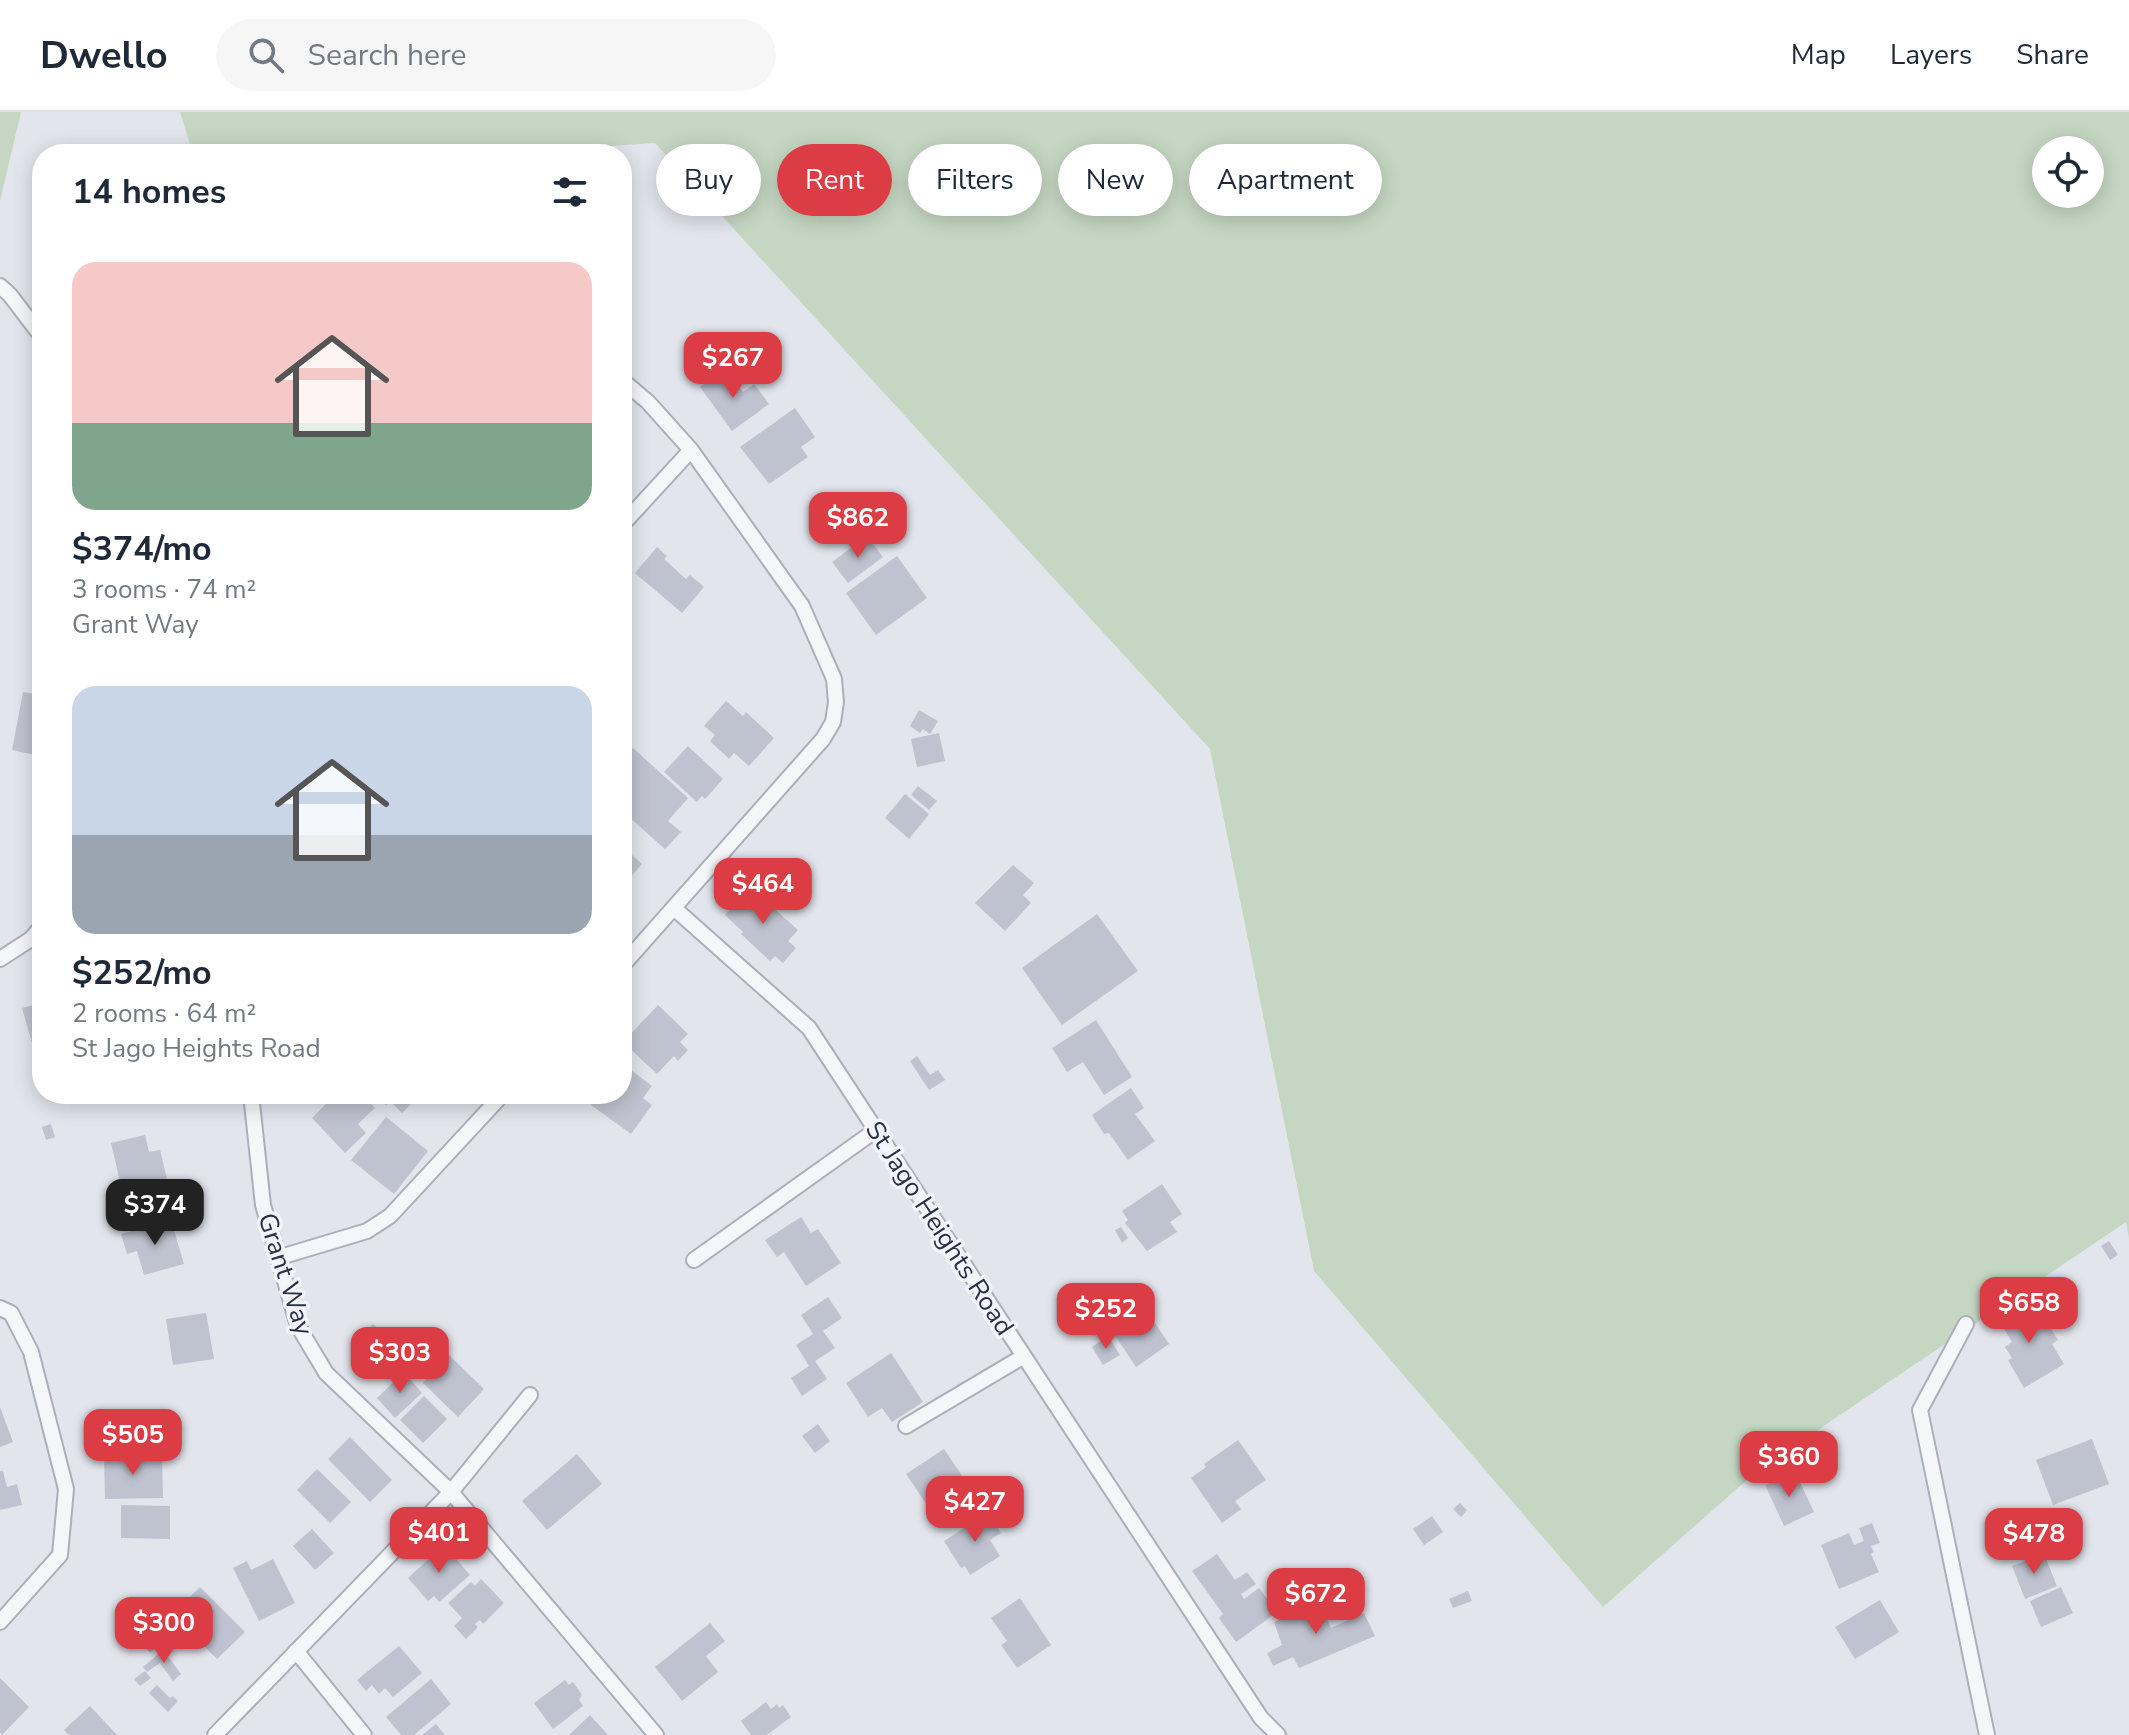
<!DOCTYPE html>
<html lang="en">
<head>
<meta charset="utf-8">
<style>
	body { margin:0; font-family:"Nunito Sans",sans-serif; background:#f6f6f7; color:#1f2937; height:100vh; display:flex; flex-direction:column; font-size:30px; white-space:nowrap }
	* { box-sizing:border-box; margin:0 }
	p { font-size:26px; color:#747a83 }
	.icon { flex:none; width:44px; height:44px; fill:none; stroke:currentColor; stroke-width:2; stroke-linecap:round; stroke-linejoin:round }
	.map { position:relative; flex:1; overflow:hidden }
	.sheet { position:absolute; left:32px; top:32px; width:600px; height:960px; display:flex; flex-direction:column; background:#fff; border-radius:32px; box-shadow:0 4px 20px #0003 }
	.sheet>* { flex:none }
	.hud { position:absolute; left:656px; top:32px; width:760px; height:72px; display:flex; gap:16px }
	.fabs { position:absolute; left:2032px; top:24px; display:grid; gap:16px }
	.fabs a { display:grid; place-items:center; width:72px; height:72px; border-radius:50%; background:#fff; box-shadow:0 4px 20px #0003; font-size:40px }
	.price { position:absolute; translate:-50% -68px; padding:0 18px; border-radius:16px; background:#dc3c43; color:#fff; font-size:26px; line-height:52px; filter:drop-shadow(0 2px 4px #0008) }
	.price::after { content:''; position:absolute; left:50%; top:48px; width:24px; height:18px; margin-left:-12px; background:inherit; clip-path:polygon(0 0,100% 0,50% 100%) }
	.price.current { background:#222; color:#fff }
	ul { padding:0; list-style:none }
	li { display:grid; align-content:center; gap:16px; height:424px; padding:0 40px }
	li span { display:grid; place-items:center; height:248px; border-radius:24px; color:#555 }
	li>.icon { margin-inline-start:auto }
	span .icon { width:144px; height:144px; fill:#fffc; stroke-width:1 }
	li b { font-size:34px }
	h2 { display:flex; justify-content:space-between; align-items:center; height:96px; padding:0 40px; font-size:34px }
	.chip { padding:0 28px; border-radius:36px; background:#fff; box-shadow:0 4px 20px #0003; font-size:28px; line-height:72px }
	.chip.current { background:#dc3c43; color:#fff }
	header { display:flex; align-items:center; gap:48px; box-sizing:border-box; height:112px; padding:0 40px; background:#fff; border-bottom:2px solid #e0e1e3 }
	header strong { font-size:38px }
	nav { display:flex; gap:44px; margin-inline-start:auto; font-size:28px }
	.search { width:560px; height:72px; background:#f6f6f7; display:flex; align-items:center; gap:20px; box-sizing:border-box; padding:0 28px; border-radius:44px; color:#747a83; font-size:30px }
	.map>svg:first-child { display:block }
</style>
</head>
<body>
<header>
<strong>Dwello</strong>
<div class="search"><svg class="icon" aria-label="search" viewBox="0 0 24 24"><circle cx="10" cy="10" r="6"/><path d="M15 15l6 6"/></svg>Search here</div>
<nav><a>Map</a><a>Layers</a><a>Share</a></nav>
</header>
<div class="map">
<svg width="2129" height="1623" viewBox="0 0 2129 1623">
	<rect width="100%" height="100%" fill="#e2e5ec"/>
	<path fill="#c5d7c2" fill-rule="evenodd" d="M0,0H21L0,89Z
		M180,0H2129V1126L2126,1110L1757,1359L1603,1495L1314,1159L1210,637L655,31L492,42H193ZM2046,38H2090V82H2046Z"/>
	<path fill="#bfc3cf" d="M726,257L743,280L754,272L769,292L732,319L700,275Z
		M795,296L815,325L801,335L808,345L769,372L740,335Z
		M867,424L883,445L848,471L832,450Z
		M657,435L667,444L664,447L686,467L690,463L704,475L682,501L635,461Z
		M897,444L927,486L876,523L846,481Z
		M23,580L42,583L40,644L12,638Z
		M726,589L743,604L746,600L774,626L749,654L734,641L729,647L710,629L715,623L704,614Z
		M919,598L938,609L930,622L923,617L920,621L910,614Z
		M939,621L945,649L917,655L911,627Z
		M688,634L723,667L705,687L702,684L697,690L664,660Z
		M633,636L688,686L668,709L681,720L665,737L622,699V649Z
		M918,674L937,689L929,698L911,683Z
		M905,682L929,702L909,727L885,706Z
		M622,734L642,752L629,767L622,760Z
		M1013,753L1034,771L1023,783L1031,791L1005,819L975,791Z
		M750,775L798,818L788,829L796,836L783,851L775,844L770,849L741,822L743,820L725,803Z
		M1097,802L1138,859L1062,913L1022,856Z
		M42,891V935L34,938L22,896Z
		M658,893L688,922L680,930L688,938L678,949L674,944L657,962L623,930Z
		M1096,908L1132,965L1104,983L1083,950L1067,960L1052,936Z
		M917,944L930,963L938,958L945,968L929,978L910,949Z
		M622,951L652,974L643,986L652,993L631,1022L591,993L599,982H622Z
		M1131,976L1144,996L1135,1002L1155,1029L1128,1048L1109,1021L1104,1022L1092,1003Z
		M336,982H362L375,996L358,1012L366,1021L345,1041L312,1006Z
		M374,982H412L408,987L412,991L402,1001L390,989L386,993Z
		M386,1005L428,1039L394,1082L351,1048Z
		M51,1012L55,1025L46,1028L42,1015Z
		M145,1023L149,1040L160,1038L167,1067L154,1070L158,1088L126,1095L111,1031Z
		M1162,1072L1182,1102L1170,1110L1177,1120L1147,1139L1125,1111L1128,1108L1122,1099Z
		M801,1105L811,1121L818,1117L841,1151L806,1174L784,1140L777,1145L765,1128Z
		M171,1108L184,1152L144,1163L137,1139L127,1142L121,1122Z
		M1121,1115L1128,1126L1122,1131L1115,1118Z
		M2109,1129L2118,1143L2110,1148L2101,1134Z
		M828,1185L842,1206L823,1219L835,1236L815,1249L827,1267L802,1284L791,1266L809,1254L796,1233L813,1222L801,1203Z
		M1138,1186L1169,1232L1136,1255L1116,1225L1112,1227L1101,1211Z
		M2019,1188L2035,1215L2046,1209L2058,1228L2052,1232L2064,1252L2024,1276L2008,1248L2012,1246L2005,1235L2012,1230L1995,1202Z
		M206,1201L214,1247L173,1253L166,1207Z
		M373,1212L393,1230L374,1251L353,1234Z
		M1108,1224L1120,1243L1103,1253L1092,1235Z
		M891,1241L923,1290L892,1310L882,1296L868,1305L846,1271Z
		M449,1243L484,1277L458,1305L423,1271Z
		M404,1260L422,1281L395,1306L377,1286Z
		M424,1284L447,1307L423,1331L400,1308Z
		M0,1295L13,1330L0,1335Z
		M818,1312L830,1329L815,1341L802,1324Z
		M350,1325L392,1368L370,1390L328,1347Z
		M2092,1327L2109,1372L2053,1393L2036,1348Z
		M1238,1328L1266,1368L1235,1389L1241,1397L1222,1411L1191,1366L1206,1355L1204,1352Z
		M944,1337L963,1365L945,1377L951,1386L931,1399L906,1362Z
		M577,1342L602,1372L547,1418L522,1389Z
		M104,1344H162L163,1386L105,1387Z
		M317,1357L351,1390L330,1411L297,1378Z
		M0,1359H3L7,1375L17,1372L22,1393L0,1398Z
		M1795,1360L1814,1400L1784,1414L1765,1373Z
		M1460,1391L1467,1398L1461,1405L1453,1397Z
		M121,1393L170,1394V1427L121,1426Z
		M988,1401L1001,1421L990,1428L1000,1444L970,1463L965,1454L961,1456L944,1429Z
		M1432,1404L1443,1420L1424,1433L1413,1417Z
		M1872,1411L1880,1431L1871,1434L1874,1440L1871,1442L1879,1460L1839,1477L1821,1433L1849,1421L1854,1433L1864,1429L1859,1416Z
		M312,1417L334,1441L315,1458L293,1434Z
		M444,1433L470,1463L439,1490L434,1484L428,1489L408,1466Z
		M1217,1442L1235,1468L1247,1460L1256,1472L1241,1482L1244,1487L1259,1476L1277,1500L1236,1530L1219,1506L1223,1502L1192,1459Z
		M2044,1442L2057,1474L2025,1487L2012,1454Z
		M273,1447L295,1491L259,1509L233,1456L247,1449L251,1458Z
		M481,1467L504,1491L483,1512L480,1508L475,1512L478,1515L466,1527L454,1514L462,1506L448,1491L471,1470L475,1474Z
		M200,1475L245,1520L217,1547L172,1502Z
		M2061,1475L2073,1501L2041,1515L2030,1489Z
		M1468,1479L1472,1489L1453,1496L1449,1487Z
		M1020,1486L1051,1533L1017,1556L1001,1533L1007,1529L991,1506Z
		M1880,1488L1899,1520L1855,1547L1835,1515Z
		M1319,1489L1331,1516L1364,1501L1375,1524L1299,1556L1293,1545L1273,1554L1267,1541L1282,1533L1274,1510Z
		M710,1511L725,1529L706,1544L718,1560L682,1589L655,1555Z
		M144,1521L156,1536L150,1541L137,1526Z
		M399,1534L422,1561L393,1585L385,1576L379,1582L372,1573L366,1579L357,1568Z
		M163,1538L181,1562L173,1569L160,1551L147,1560L143,1555Z
		M145,1559L151,1566L140,1574L134,1567Z
		M0,1566L29,1595L2,1623L0,1620Z
		M431,1567L451,1592L414,1623H401L386,1605Z
		M565,1568L569,1573L573,1570L582,1583L579,1588L583,1594L553,1617L534,1591Z
		M157,1573L170,1586L173,1584L178,1589L168,1600L149,1581Z
		M766,1590L771,1597L777,1592L779,1596L783,1593L791,1605L767,1623H751L741,1609Z
		M90,1594L117,1623H69L64,1618Z
		M590,1603L608,1623H569Z
		M436,1612L445,1623H422Z"/>
	<g fill="none" stroke-linecap="round" stroke-linejoin="round">
		<g stroke="#aaafba" stroke-width="18">
			<path id="minor" d="M0,174L10,183L42,225
				M622,268L648,290L691,338L802,494L834,567L836,590L833,610L823,627L622,854
				M622,413L691,338
				M675,797L809,916L1261,1606L1278,1623
				M0,847L31,827L42,814
				M251,982L263,1093L298,1214L326,1261L451,1380L656,1623
				M277,1146L367,1119L390,1104L503,982
				M694,1148L876,1018
				M0,1196L11,1201L31,1240L66,1377L60,1443L0,1510
				M1966,1212L1920,1298L1987,1623
				M906,1314L1024,1244
				M296,1539L364,1623
				M215,1623L451,1380L530,1283"/>
		</g>
		<use href="#minor" stroke="#f5f6f9" stroke-width="14"/>
	</g>
	<g text-anchor="middle" stroke-width="7" stroke-linejoin="round" paint-order="stroke">
		<g font-size="26" fill="#283046" stroke="#f2f4f9">
			<text transform="translate(940 1116) rotate(57)" y="9">St Jago Heights Road</text>
			<text transform="translate(286 1162) rotate(72)" y="9">Grant Way</text>
		</g>
	</g>
</svg>
<div class="fabs">
<a><svg class="icon" aria-label="locate" viewBox="0 0 24 24"><circle cx="12" cy="12" r="6"/><path d="M12 2v4M12 18v4M2 12h4M18 12h4"/></svg></a>
</div>
<b class="price" style="left:733px;top:288px">$267</b>
<b class="price" style="left:858px;top:448px">$862</b>
<b class="price" style="left:763px;top:814px">$464</b>
<b class="price current" style="left:155px;top:1135px">$374</b>
<b class="price" style="left:2029px;top:1233px">$658</b>
<b class="price" style="left:1106px;top:1239px">$252</b>
<b class="price" style="left:400px;top:1283px">$303</b>
<b class="price" style="left:133px;top:1365px">$505</b>
<b class="price" style="left:1789px;top:1387px">$360</b>
<b class="price" style="left:975px;top:1432px">$427</b>
<b class="price" style="left:439px;top:1463px">$401</b>
<b class="price" style="left:2034px;top:1464px">$478</b>
<b class="price" style="left:1316px;top:1524px">$672</b>
<b class="price" style="left:164px;top:1553px">$300</b>
<div class="hud">
<a class="chip">Buy</a>
<a class="chip current">Rent</a>
<a class="chip">Filters</a>
<a class="chip">New</a>
<a class="chip">Apartment</a>
</div>
<section class="sheet">
<h2>14 homes<svg class="icon" aria-label="filters" viewBox="0 0 24 24"><path d="M4 7h16M4 17h16"/><circle cx="9" cy="7" r="2"/><circle cx="15" cy="17" r="2"/></svg></h2>
<ul>
<li><span style="background:linear-gradient(#f6c9c9 65%,#7fa58c 0)"><svg class="icon" aria-label="home" viewBox="0 0 24 24"><path d="M3 11l9-7 9 7M6 9v11h12V9"/></svg></span><div><b>$374/mo</b><p>3 rooms · 74 m²</p><p>Grant Way</p></div></li>
<li><span style="background:linear-gradient(#c9d6e8 60%,#9aa5b1 0)"><svg class="icon" aria-label="home" viewBox="0 0 24 24"><path d="M3 11l9-7 9 7M6 9v11h12V9"/></svg></span><div><b>$252/mo</b><p>2 rooms · 64 m²</p><p>St Jago Heights Road</p></div></li>
</ul>
</section>
</div>
</body>
</html>
